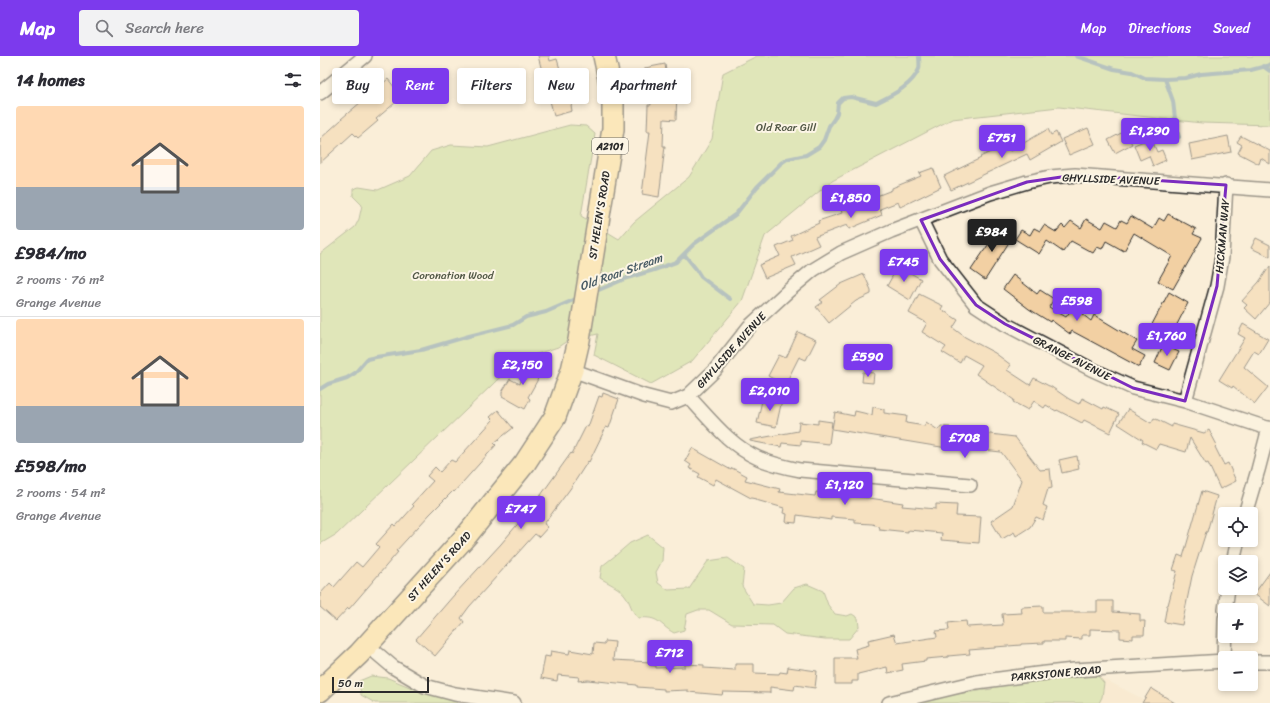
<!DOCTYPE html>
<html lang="en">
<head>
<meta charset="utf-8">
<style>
	body { margin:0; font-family:Sriracha,sans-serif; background:#f2f2f3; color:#2b2b33; height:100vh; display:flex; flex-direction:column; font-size:15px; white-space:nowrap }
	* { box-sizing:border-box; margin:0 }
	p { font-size:13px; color:#7c7c81 }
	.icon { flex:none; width:22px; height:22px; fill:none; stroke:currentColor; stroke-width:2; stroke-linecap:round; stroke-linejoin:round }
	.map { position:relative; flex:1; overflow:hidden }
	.drawer { display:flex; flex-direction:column; background:#fff; width:320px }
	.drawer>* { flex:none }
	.guide { position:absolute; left:12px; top:12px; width:380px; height:36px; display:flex; gap:8px }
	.controls { position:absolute; left:898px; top:451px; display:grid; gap:8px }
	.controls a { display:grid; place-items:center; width:40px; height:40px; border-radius:4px; background:#fff; box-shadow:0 2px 6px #0003; font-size:20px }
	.scale { position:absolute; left:12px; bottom:10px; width:97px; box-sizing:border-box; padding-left:4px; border:2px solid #2b2b2b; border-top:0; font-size:11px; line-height:14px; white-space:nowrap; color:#2b2b2b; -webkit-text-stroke:3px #fcf5e5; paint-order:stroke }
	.price { position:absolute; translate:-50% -34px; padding:0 9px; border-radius:4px; background:#7c3aed; color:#fff; font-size:13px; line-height:26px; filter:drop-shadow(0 1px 2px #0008) }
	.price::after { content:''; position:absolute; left:50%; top:24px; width:12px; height:9px; margin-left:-6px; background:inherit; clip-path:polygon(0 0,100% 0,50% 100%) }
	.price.current { background:#222; color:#fff }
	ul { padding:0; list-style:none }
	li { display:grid; align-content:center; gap:8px; height:212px; padding:0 16px }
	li+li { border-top:1px solid #e1e1e2 }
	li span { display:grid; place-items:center; height:124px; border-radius:4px; color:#555 }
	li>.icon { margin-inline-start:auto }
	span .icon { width:72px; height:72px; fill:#fffc; stroke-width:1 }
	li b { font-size:17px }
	h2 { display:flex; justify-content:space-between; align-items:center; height:48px; padding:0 16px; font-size:17px }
	.tag { padding:0 14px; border-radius:4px; background:#fff; box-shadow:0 2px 6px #0003; font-size:14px; line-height:36px }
	.tag.current { background:#7c3aed; color:#fff }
	header { display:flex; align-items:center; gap:24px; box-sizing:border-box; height:56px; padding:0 20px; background:#7c3aed; color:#fff }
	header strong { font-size:19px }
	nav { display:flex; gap:22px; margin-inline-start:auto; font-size:14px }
	.search { width:280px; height:36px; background:#f2f2f3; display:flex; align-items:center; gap:10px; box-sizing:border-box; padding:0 14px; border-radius:4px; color:#7c7c81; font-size:15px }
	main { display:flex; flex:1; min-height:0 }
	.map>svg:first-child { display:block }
</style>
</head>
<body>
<header>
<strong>Map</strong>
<div class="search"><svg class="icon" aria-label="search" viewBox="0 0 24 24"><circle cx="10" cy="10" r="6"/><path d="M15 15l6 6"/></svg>Search here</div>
<nav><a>Map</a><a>Directions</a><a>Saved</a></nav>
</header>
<main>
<section class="drawer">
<h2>14 homes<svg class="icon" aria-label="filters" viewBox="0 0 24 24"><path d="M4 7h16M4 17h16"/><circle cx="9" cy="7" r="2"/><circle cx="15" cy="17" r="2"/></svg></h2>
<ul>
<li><span style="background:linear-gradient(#ffd9b3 65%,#9aa5b1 0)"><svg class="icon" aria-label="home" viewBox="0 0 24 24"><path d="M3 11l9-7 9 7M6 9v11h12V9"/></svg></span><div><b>£984/mo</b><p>2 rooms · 76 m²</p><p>Grange Avenue</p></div></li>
<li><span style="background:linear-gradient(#ffd9b3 70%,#9aa5b1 0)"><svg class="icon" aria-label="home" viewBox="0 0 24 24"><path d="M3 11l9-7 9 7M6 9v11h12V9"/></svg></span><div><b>£598/mo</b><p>2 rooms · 54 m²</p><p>Grange Avenue</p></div></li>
</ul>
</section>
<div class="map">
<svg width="950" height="647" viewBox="0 0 950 647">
	<rect width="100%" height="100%" fill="#faeed8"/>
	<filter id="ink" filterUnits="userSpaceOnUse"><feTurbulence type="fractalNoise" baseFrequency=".025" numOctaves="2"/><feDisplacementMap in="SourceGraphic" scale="8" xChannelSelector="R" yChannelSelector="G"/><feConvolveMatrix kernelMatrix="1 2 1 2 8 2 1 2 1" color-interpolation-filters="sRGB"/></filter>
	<g filter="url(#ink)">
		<path fill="#f8e5c8" d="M778,620L831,647H615Z"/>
		<path fill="#c2dc93" stroke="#76845f" d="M437,0H950V69L882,67L739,51L632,63L512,125L445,180L422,245L372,305L331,328L274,299L278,278L247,285L238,291L198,304L17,478L0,488V198L35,171L39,163L42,149L33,140V133L39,131L58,134L90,120L111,95L131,89L168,91L250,69L266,70L275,78L261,160L299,183L314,166L369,121L392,83L403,17Z
			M328,479L343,491L342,505L336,516L338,527L348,534L369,533L388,505L408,502L424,513L422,530L433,548L448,549L461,547L474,532L487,528L503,535L508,549L515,558L527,560L532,558L538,562L539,571L529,583H505L465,578L453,569L412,568L389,554H378L367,558L364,574L354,577C338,568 340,560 318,562C311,555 311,547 305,539C300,532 288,527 280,522L282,510L296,499L310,487Z
			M51,620L68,622L97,634L133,643L137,647H55L41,639L39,625Z
			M778,620L784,627L782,641L779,647H598L636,638L672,633L673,630L691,626Z"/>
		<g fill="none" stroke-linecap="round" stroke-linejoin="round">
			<path stroke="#658c9f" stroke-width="4" d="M756,0L794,13L812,16L825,22L845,23L866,22L881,18L931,14L950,9
				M943,10L950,15
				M845,23L853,45L856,71L859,81
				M364,198L376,213L381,221L410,243
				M274,236L307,222L334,214L356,206L374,188L416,158L437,131L461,107L467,103L486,99L499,91L504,84L509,70L514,63L517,57L518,47L523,42L531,41L556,47C572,39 592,30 599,13C600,9 599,4 599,0
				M0,333L8,328L27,322L35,317L47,303L56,301L101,294L149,280L193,269L206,261L226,256L258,242"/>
		</g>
		<path fill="#f2d0a3" stroke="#2b2b2b" d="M218,0H229L230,5L237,3L244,27H246L252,49H251L252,55L234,60Z
			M345,8L347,22L356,20L358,33L357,34L356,64L344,63L343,90H345L339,141L322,138L330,75H327L328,49H331L325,12Z
			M68,23L82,41L56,63L58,65L38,82L33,77L0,107V83L21,64V63Z
			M768,72L775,88L749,99L742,83Z
			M728,73L731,79L736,76L741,86L710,104L707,98L631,134L624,120L661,102L660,101L687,88L690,95Z
			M805,75L812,88L795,97L788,84Z
			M908,80L911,96L872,104L869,88Z
			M921,80L950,95V108L941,102L939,108L918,97L922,89L917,86Z
			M831,82L837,96L842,94L846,104L833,110L829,100L820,104L814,89Z
			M613,112L621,131L580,151L578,146L560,153L562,159L529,173L527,169L495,181L499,189L472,201L476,209L445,222L439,209L460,200L456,191L473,184L471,180L499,167L498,165L522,157L521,154L541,145V146L572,134V132L601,120L599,117Z
			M848,158L876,173L873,178L882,182L853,233L838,225L852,200L814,177L804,195L786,185L782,193L777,191L773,197L751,185L743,196L727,185L719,198L695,183L701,174L710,179L714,172L720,175L724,169L736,176L742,169L745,172L751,165L761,172L766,163L782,172L786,165L797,171L801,164L807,167L811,160L833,173L839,162L844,165Z
			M678,171L693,180L665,224L651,214L668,189Z
			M936,182L950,189V201L931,192Z
			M578,210L601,223L590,244L567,230Z
			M950,210V246L936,263L924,252L927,249L922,245L939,226Z
			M544,218L551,234V238L536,245L509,267L496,251L503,246L500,244L521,228Z
			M693,219L717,238L720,234L734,243L729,251L746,261L753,251L771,265L774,259L817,285L812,293L825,300L819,311L752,275L750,278L731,264L730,266L709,253L683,233Z
			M849,236L868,247L848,286L828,276Z
			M599,238L623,250L621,253L638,264L633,272L645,281L675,297L691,309L687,314L710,329L714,322L729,330H730L749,343L759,348L762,342L783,353L784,351L799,358L790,377L764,364L762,367L737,354L736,355L726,349L724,352L714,345L708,354L693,346L694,344L656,318L662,309L644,299L640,307L622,296L626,291L602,276L607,267L589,257Z
			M923,268L948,283L939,298L934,295L924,311L948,331L935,348L913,330L912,332L899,324L925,282L918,278Z
			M478,276L496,284L486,304L479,301L465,329L448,320L459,299L466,302Z
			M843,289L859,296L850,314L835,307Z
			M207,305L222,310L217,325L208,341L210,343L205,353L182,340V336L190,323L200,328Z
			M543,316L554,317L553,327L542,326Z
			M283,337L299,343L289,372L286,371L269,406L268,405L250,433L224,468L228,471L219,481L215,478L149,551L141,562L144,566L115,600L96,583L134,539L181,488L216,446L251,397L252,398L266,370L268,371L279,340L282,341Z
			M443,340L462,344L456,371L437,367Z
			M553,351L564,353V357L587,360L586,367L605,370L606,366L618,374L621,370L630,371L629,373L695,381L720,414L730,413L732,432L728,433L723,449L727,451L723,464L716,461L710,471L696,480L694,476L682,483L671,465L693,450L702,424L681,396L627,390V392L512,373L515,356L534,360L535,355L552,359Z
			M808,353L831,367L834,362L852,371V368L884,377L889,374L897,389L895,391L904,409L908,407L916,425L900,433L888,407L886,408L870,382L866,396L839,388L836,393L822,386L823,384L798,368Z
			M178,354L193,372L174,387L176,389L134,436L133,435L110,458L76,495L78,496L29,553L28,552L16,565L0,551V538L10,527L14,531L36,506L42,511L59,491L56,488L74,468L76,470L94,450L92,448L113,425L107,420L115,411L120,416L131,404L135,406L173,364L170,361Z
			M498,364L512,366L509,388L481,385V389L462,387L461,391L430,385V384L478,375L479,366L498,368Z
			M372,392L411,414L412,412L427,420L425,424L460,433L459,436L495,440L496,436L549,442L583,447L582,450L616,453V448L637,449L636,460L661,461L659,487L621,484L622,477L588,474V476L559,473L558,470L552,468L535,467V463L511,461V464L477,459L476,467L466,466L467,458L463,457L464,452L436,444V443L431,442L396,423L393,429L378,421L380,418L369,412L371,409L365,405Z
			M757,400L759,413L742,417L739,404Z
			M882,435L897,440L887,476H886L872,520L862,569L844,566L847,549H848L857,515L853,514L858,499L863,501Z
			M950,516V550L934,538Z
			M777,545H793V556L820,558V565H825L824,579H813V583L800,582V574L770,573V579H762V583L745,582V585H724V587L701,588V589L675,591V592L649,594L650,598L628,600V601L606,603V605L582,608L583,614L568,617L567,611L538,618V625H532V628H515V602H537L535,593L549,589L548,584L574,578L577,587L617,581L616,575L629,574L628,567L646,565L647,571L683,569L682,558L702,557L701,551L723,550V556H777Z
			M285,585L295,586L293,604L331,606L330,609L336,610V612L365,611V608L384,609V612L415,614V608H434V617L459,618L460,616L467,617L468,611L497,615L495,632L475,629L474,634L450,631V637L403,636L402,639L368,636V634L344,635V633L317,631V629L268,624L258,625L259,621L238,619L237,625L221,622L225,600L230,601L231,595L249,598L250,594L273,598L274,587L285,588Z
			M831,632L855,647H822Z"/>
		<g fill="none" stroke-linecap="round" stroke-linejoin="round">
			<g stroke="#2b2b2b" stroke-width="16">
				<path id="minor" d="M0,37L45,0
					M601,164L620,203L656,249L685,268L771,313L813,332L865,345L950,373
					M252,314L324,340L351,347L368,340C389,362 410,390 438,402C451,408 465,411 480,414L650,429
					M368,340L395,314L429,271L468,235L493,214L521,197L571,175L670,137L707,126L730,121L755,119L950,134
					M865,345L897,230L902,201L906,129
					M925,458L938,414L949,372
					M913,506L918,484
					M905,554L908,532
					M47,589L73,611L105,630L135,638L194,647
					M904,605L905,562
					M931,606H950
					M569,647L657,626L717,618L754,614L905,605"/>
			</g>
			<g stroke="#2b2b2b" stroke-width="24">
				<path id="primary" d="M0,635L39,598L147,479L205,407L235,361L252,314L259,284L293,73V41L284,0"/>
			</g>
			<use href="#minor" stroke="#fcf5e5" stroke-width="13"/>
			<use href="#primary" stroke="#fcde96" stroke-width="21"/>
		</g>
	</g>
	<path d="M0 0H950V647H0ZM755,119L906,129L897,230L865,345L813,332L685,268L656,249L620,203L601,164L707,126Z" fill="#faeed8" fill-opacity=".55" fill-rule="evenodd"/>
	<path fill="none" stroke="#7b2cbf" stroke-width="3" stroke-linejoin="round" d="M755,119L906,129L897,230L865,345L813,332L685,268L656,249L620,203L601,164L707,126Z"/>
	<g text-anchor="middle" stroke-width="4" stroke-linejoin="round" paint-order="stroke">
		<rect fill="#fcf5e5" stroke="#6a6863" stroke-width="1" x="272" y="82" width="36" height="16" rx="3"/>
		<g font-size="10" font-weight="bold" fill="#2b2b2b">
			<text x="290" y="94">A2101</text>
		</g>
		<g font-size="11" fill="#515745" stroke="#fcf5e5">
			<text x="466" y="75">Old Roar Gill</text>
			<text x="133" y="223">Coronation Wood</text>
		</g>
		<g font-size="11" fill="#2b2b2b" stroke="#fcf5e5">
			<text transform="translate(791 123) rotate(2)" y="4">GHYLLSIDE AVENUE</text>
			<text transform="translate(279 159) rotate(-81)" y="4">ST HELEN'S ROAD</text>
			<text transform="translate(902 180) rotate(-85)" y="4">HICKMAN WAY</text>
			<text transform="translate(411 294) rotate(-48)" y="4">GHYLLSIDE AVENUE</text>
			<text transform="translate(752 302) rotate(27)" y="4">GRANGE AVENUE</text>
			<text transform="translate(119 510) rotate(-48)" y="4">ST HELEN'S ROAD</text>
			<text transform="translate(736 617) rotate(-5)" y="4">PARKSTONE ROAD</text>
		</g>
		<g font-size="12" font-style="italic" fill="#485b65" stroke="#fcf5e5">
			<text transform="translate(301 216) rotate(-20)" y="4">Old Roar Stream</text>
		</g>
	</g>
</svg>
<div class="controls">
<a><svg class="icon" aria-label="locate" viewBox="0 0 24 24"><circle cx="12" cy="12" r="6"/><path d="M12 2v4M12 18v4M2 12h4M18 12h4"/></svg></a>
<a><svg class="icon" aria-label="layers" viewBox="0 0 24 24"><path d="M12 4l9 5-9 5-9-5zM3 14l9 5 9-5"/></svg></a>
<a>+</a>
<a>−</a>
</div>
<div class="scale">50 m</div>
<b class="price" style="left:830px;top:96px">£1,290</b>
<b class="price" style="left:682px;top:103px">£751</b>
<b class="price" style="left:531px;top:163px">£1,850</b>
<b class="price current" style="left:672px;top:197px">£984</b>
<b class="price" style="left:584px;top:227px">£745</b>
<b class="price" style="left:757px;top:266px">£598</b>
<b class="price" style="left:847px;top:301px">£1,760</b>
<b class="price" style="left:548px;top:322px">£590</b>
<b class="price" style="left:203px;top:330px">£2,150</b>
<b class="price" style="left:450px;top:356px">£2,010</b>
<b class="price" style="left:645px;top:403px">£708</b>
<b class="price" style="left:525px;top:450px">£1,120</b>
<b class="price" style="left:201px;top:474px">£747</b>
<b class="price" style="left:350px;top:618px">£712</b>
<div class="guide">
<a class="tag">Buy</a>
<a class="tag current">Rent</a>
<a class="tag">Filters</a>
<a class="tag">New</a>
<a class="tag">Apartment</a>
</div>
</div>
</main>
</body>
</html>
